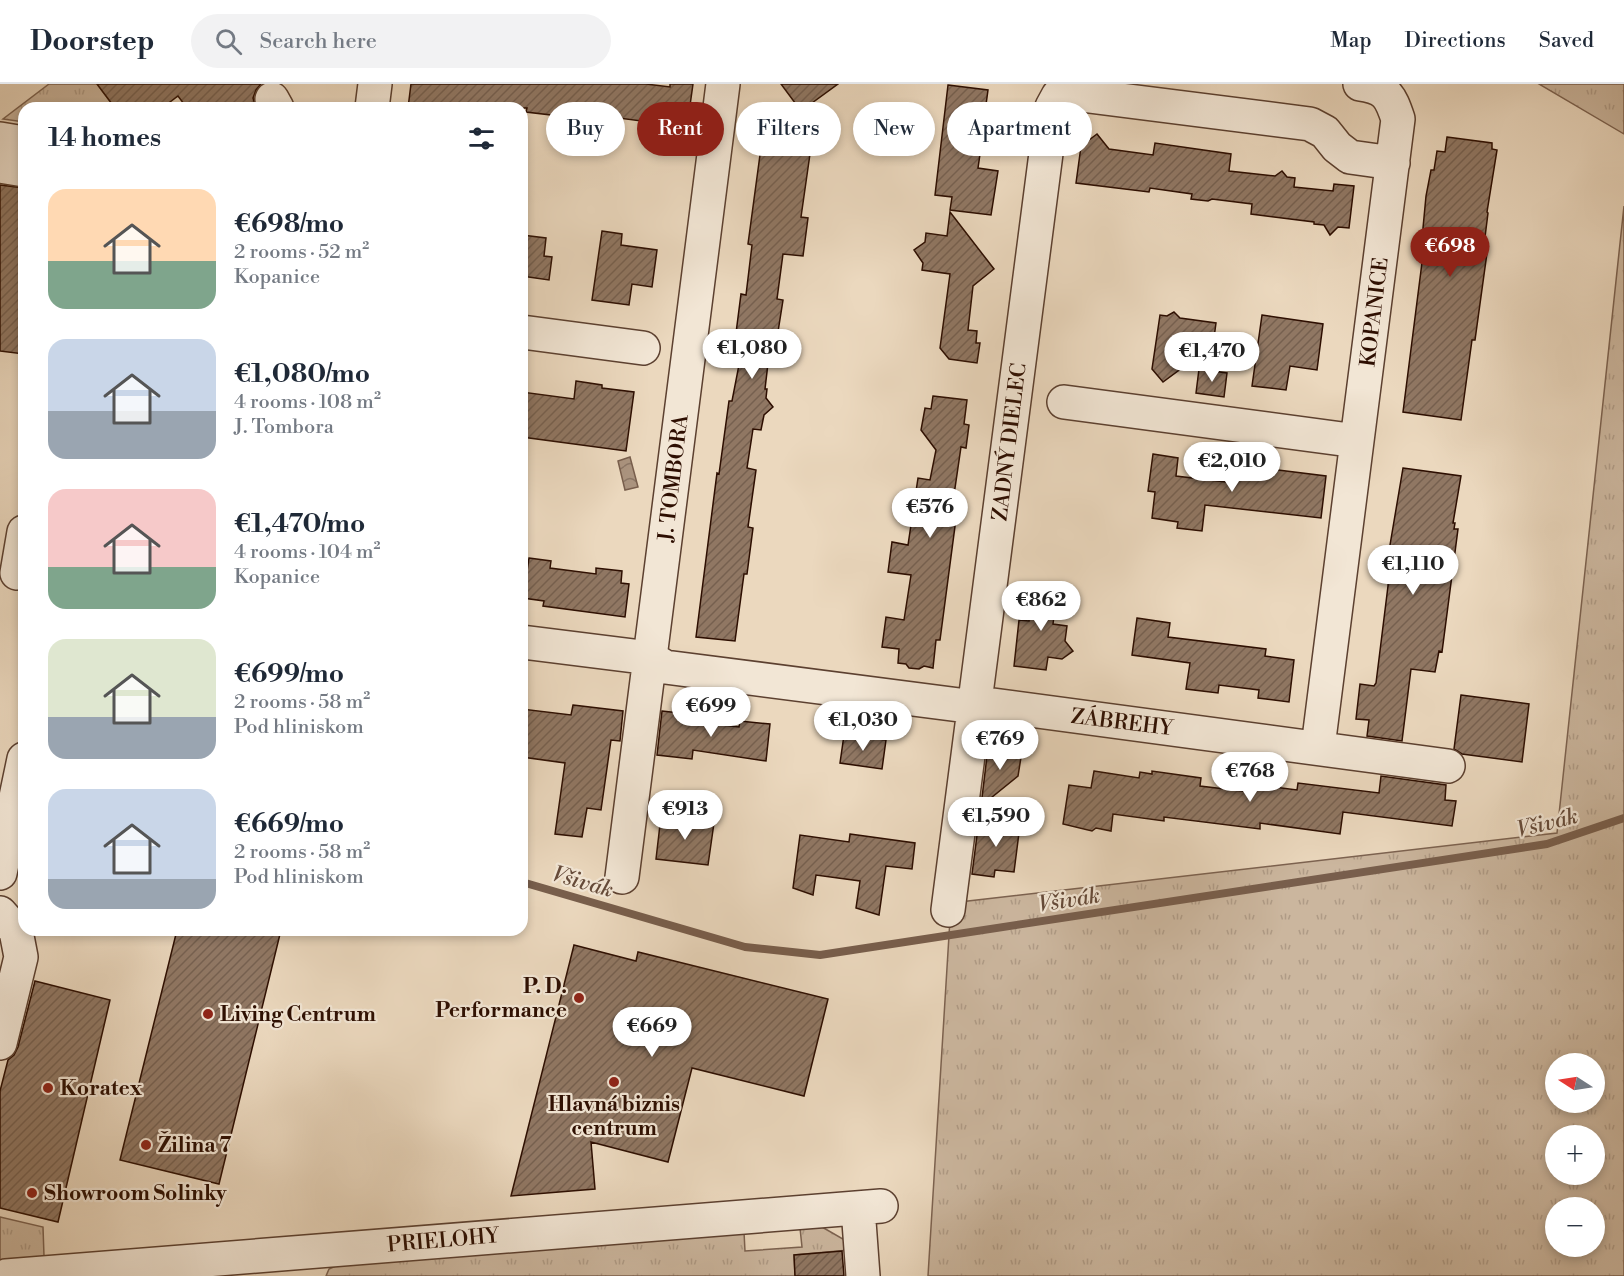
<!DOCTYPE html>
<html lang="en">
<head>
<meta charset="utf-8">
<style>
	body { margin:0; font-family:"Libre Bodoni",serif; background:#f2f2f3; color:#1f2937; height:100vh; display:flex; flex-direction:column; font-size:22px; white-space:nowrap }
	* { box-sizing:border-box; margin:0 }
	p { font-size:20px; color:#747a83 }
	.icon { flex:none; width:33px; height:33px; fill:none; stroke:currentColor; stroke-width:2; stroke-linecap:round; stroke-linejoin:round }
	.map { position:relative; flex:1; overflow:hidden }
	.panel { position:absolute; left:18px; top:18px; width:510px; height:834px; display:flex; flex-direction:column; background:#fff; border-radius:18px; box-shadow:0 3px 9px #0003 }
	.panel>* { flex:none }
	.hud { position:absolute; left:546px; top:18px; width:570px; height:54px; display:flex; gap:12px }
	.needle { width:39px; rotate:282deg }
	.fabs { position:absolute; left:1545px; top:969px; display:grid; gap:12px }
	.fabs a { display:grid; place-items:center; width:60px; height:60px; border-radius:50%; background:#fff; box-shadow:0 3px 9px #0003; font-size:30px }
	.price { position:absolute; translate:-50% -51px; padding:0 14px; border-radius:21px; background:#fff; color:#222; font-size:20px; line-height:39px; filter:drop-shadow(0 2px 3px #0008) }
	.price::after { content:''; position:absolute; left:50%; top:36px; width:18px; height:14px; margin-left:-9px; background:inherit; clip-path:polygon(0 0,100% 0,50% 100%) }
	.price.selected { background:#8f2418; color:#fff }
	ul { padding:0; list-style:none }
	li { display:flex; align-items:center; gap:18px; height:150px; padding:0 30px }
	li span { display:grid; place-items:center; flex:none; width:168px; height:120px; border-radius:18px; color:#555 }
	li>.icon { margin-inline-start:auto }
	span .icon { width:72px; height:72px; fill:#fffc; stroke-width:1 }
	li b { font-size:26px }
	h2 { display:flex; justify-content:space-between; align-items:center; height:72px; padding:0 30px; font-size:26px }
	.chip { padding:0 21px; border-radius:27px; background:#fff; box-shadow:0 3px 9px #0003; font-size:21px; line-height:54px }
	.chip.selected { background:#8f2418; color:#fff }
	header { display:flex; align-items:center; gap:36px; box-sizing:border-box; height:84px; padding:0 30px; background:#fff; border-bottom:2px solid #e0e1e3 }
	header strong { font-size:28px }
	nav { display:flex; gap:33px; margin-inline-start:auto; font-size:21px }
	.search { width:420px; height:54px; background:#f2f2f3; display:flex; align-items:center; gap:15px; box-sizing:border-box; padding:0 21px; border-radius:33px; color:#747a83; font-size:22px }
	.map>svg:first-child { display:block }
</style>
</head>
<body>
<header>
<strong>Doorstep</strong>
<div class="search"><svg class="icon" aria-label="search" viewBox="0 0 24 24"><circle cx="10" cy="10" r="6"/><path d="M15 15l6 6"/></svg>Search here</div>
<nav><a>Map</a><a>Directions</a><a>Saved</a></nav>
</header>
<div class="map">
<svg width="1624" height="1192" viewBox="0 0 1624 1192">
	<defs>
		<pattern id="grass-tufts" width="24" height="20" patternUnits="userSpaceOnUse" patternTransform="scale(1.5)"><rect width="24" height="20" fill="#cbb69e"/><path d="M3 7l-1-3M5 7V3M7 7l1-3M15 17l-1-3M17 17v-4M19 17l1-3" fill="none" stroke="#af9b86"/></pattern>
		<pattern id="water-waves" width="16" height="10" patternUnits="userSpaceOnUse" patternTransform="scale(1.5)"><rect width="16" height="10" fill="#aa937e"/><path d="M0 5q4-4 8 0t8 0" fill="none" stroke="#8b7665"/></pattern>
		<pattern id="building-hatch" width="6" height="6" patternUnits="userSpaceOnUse" patternTransform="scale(1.5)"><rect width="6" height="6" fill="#907763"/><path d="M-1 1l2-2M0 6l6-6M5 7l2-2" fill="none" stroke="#76604f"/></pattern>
	</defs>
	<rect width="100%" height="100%" fill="#ebd8be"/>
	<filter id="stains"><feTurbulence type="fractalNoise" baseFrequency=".00333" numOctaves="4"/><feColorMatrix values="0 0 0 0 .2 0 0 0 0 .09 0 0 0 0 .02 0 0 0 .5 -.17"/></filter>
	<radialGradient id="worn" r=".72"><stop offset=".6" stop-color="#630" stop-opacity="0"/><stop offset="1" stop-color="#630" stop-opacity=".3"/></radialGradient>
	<path fill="url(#grass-tufts)" stroke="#7c6250" stroke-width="1.5" fill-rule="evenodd" d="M49,0H97L115,24H24V38L3,35Z
		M1539,0H1624V50Z
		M1624,122V1192H928L951,819L1557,749ZM1556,980H1594V1018H1556ZM1556,1052H1594V1090H1556ZM1556,1124H1594V1162H1556Z
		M0,1133L43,1143L44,1172L41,1174L0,1178Z
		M822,1143L843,1155L849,1166L794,1171L795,1192H326L329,1185L338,1181L744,1148L745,1167L802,1163L800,1144Z"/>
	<path fill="url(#water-waves)" stroke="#785e4c" stroke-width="1.5" d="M630,373L638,403L625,406L618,377Z"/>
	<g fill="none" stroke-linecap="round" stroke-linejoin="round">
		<path stroke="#785e4c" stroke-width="8" d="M522,798L745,863L820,871L1547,760L1624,734"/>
	</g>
	<path fill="url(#building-hatch)" stroke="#2d0e01" stroke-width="1.5" d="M97,0H261L256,6L253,14L256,24H187L178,12L162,24H115Z
		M411,0H646L670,3V0H693L687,43L619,34L618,48L584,43L585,35L526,28L527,24H408Z
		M781,0H838L801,27Z
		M948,1L988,6L985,28L992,36L984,43L978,84L998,87L991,131L950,126L952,113L935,111Z
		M1097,50L1109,65L1153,71L1155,59L1231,70L1229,87L1275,92L1282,87L1287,93L1295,94L1294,103L1333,107L1334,100L1354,102L1349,144L1338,143L1330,151L1324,141L1314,140V138L1251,130L1252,120L1212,115L1208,117L1191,115L1192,110L1150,104L1149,108L1076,99L1082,55L1089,56Z
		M1447,53L1492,59V65L1497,66L1487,128L1488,129L1483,169H1487L1475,256H1472L1461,336L1403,328L1425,155L1423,144L1426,112L1431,86H1434L1437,67L1445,68Z
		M762,56L811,63L801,133L808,134L803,172L783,170L777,215L783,216L777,254H771L765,305H767L766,314L773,323L764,331L761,346L753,345L747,384L756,386L748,443L753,444L747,490H744L735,557L696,553L717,389L719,390L729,317H732L745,250L736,249L741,210L746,211L752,161L748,160Z
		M0,101L24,104V270L0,267Z
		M950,128L994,185L973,202L968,246L977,247L976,259H980L977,279L949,275L940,264L950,190L922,186L923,179L914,166L925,158L926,149L947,152Z
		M602,147L622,150L621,161L657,166L652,203L632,200L629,221L592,216Z
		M522,151L546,154L544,172L552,173L549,196L522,192Z
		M1174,228L1180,234L1216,239L1213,261L1163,298L1152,285L1160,231L1167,232Z
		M1262,231L1323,240L1317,286L1290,282L1286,306L1252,302Z
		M1199,285L1227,289L1224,313L1196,309Z
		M576,297L602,301V304L634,308L626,367L522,353V308L574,315Z
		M933,312L967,316L964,340L969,341L966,364L961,363L954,411L959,412L940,556H936L933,584L924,582L919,585L909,584L906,580L898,579L899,565L882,563L886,533L904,536L911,491L888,488L892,458L908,461L918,394L930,396L936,366L921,346L925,324L931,325Z
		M1153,370L1178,374L1176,392L1234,399L1237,381L1326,392L1321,434L1205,421L1202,447L1177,444L1178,438L1152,434L1155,408L1148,407Z
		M1403,384L1461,392L1453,439H1455L1454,445H1458L1442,568L1439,567L1435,588L1411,585L1402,657L1367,652L1369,636L1356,635L1360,600L1374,602L1376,599L1388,502L1390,461Z
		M529,474L551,477L550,484L596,490V484L622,487L621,499L629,500L625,533L543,522L544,517L523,514Z
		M1034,499L1058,502L1053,540L1067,542L1065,557L1073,567L1062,575L1048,573L1046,586L1014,582L1019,536L1029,537Z
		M1137,534L1170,539L1168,553L1266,565L1265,572L1294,576L1289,618L1258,614L1259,606L1219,601L1218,609L1186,605L1190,579L1132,571Z
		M1461,611L1529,620L1522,678L1462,670L1454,665Z
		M573,621L623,627L620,657L611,656L601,726L587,724L582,753L555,750L565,679L522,673V625L571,631Z
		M662,627L697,631V638L739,643L740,637L770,640L766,677L693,666L692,675L657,671Z
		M844,651L886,656L882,685L840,679Z
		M998,664L1022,667L1018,692L981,722L987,672Z
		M1094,687L1139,694L1140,688L1152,690V687L1201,694L1200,702L1250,708L1251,700L1297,706L1298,699L1379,709L1381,692L1446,701L1445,716L1456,717L1452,742L1343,728L1340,750L1260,739V745L1164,733V737L1113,730L1111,747L1096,744L1092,747L1063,740L1069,701L1091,704Z
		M661,732L714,739L708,781L656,775Z
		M979,736L1020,741L1014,788L995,786L994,793L972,790Z
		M850,750L915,759L912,785L886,782L879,831L856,824L860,797L816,791L813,811L793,804L800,751L849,758Z
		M177,846H281L219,1100L120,1076Z
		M574,861L636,877L638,868L828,915L804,1012L692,984L668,1078L591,1058L595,1105L511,1112Z
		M35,897L110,916L58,1138L0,1124V1007L8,976L14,971L18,963Z
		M842,1167L844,1192H795L794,1171Z"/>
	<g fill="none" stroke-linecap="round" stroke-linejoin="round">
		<g stroke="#5c4030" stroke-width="36">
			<path id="minor" d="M272,15L277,24
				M372,24L375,0
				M0,55L24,59
				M0,82L24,86
				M522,248L643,264
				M1064,318L1357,357
				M17,489L24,448
				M522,558L650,574L665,583L975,623L993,621L1448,682
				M1318,663L1398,35C1390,11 1386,4 1360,0
				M0,789L24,675
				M622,793L723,0
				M948,826L1052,23L1058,12L1073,10L1310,40L1325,48L1337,63L1350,73L1393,79
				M0,829L16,847L21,873L0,959
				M858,1124L863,1192
				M6,1192L881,1122"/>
		</g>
		<use href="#minor" stroke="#f2e6d5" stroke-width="33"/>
	</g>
	<g fill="#8f2418" stroke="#f2e6d5" stroke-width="2">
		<circle cx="579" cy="914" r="6"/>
		<circle cx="208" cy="930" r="6"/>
		<circle cx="614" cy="998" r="6"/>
		<circle cx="48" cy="1004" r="6"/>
		<circle cx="146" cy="1061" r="6"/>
		<circle cx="32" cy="1109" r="6"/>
	</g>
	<g text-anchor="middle" stroke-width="4.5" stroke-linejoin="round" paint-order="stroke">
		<g font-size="21" fill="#2d0e01" stroke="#f2e6d5">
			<text transform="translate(1374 228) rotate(-83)" y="7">KOPANICE</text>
			<text transform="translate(1009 358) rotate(-83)" y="7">ZADNÝ DIELEC</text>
			<text transform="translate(673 394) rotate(-83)" y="7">J. TOMBORA</text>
			<text transform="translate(1122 638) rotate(7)" y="7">ZÁBREHY</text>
			<text transform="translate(443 1156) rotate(-5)" y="7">PRIELOHY</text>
		</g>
		<g font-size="21" font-weight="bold" fill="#2d0e01" stroke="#f2e6d5" text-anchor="start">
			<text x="567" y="909" text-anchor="end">P. D.<tspan x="567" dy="24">Performance</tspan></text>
			<text x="220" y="937">Living Centrum</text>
			<text x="60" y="1011">Koratex</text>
			<text x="614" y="1027" text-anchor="middle">Hlavná biznis<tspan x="614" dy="24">centrum</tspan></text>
			<text x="158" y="1068">Žilina 7</text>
			<text x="44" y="1116">Showroom Solinky</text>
		</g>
		<g font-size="22" font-style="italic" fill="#654a39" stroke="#f2e6d5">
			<text transform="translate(1547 738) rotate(-14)" y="8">Všivák</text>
			<text transform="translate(583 797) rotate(16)" y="8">Všivák</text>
			<text transform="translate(1069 815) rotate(-9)" y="8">Všivák</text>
		</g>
	</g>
	<rect width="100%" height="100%" filter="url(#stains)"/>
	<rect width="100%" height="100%" fill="url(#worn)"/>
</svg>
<div class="fabs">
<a><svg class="needle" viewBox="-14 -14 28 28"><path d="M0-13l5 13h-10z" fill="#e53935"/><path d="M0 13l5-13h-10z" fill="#747a83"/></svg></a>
<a>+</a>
<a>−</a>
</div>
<b class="price selected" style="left:1450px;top:194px">€698</b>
<b class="price" style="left:752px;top:296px">€1,080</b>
<b class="price" style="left:1212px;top:299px">€1,470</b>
<b class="price" style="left:1232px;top:409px">€2,010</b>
<b class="price" style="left:930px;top:455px">€576</b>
<b class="price" style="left:1413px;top:512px">€1,110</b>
<b class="price" style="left:1041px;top:548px">€862</b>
<b class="price" style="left:711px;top:654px">€699</b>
<b class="price" style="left:863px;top:668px">€1,030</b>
<b class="price" style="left:1000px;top:687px">€769</b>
<b class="price" style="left:1250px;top:719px">€768</b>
<b class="price" style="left:685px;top:757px">€913</b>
<b class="price" style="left:996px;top:764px">€1,590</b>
<b class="price" style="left:652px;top:974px">€669</b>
<div class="hud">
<a class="chip">Buy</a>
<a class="chip selected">Rent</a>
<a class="chip">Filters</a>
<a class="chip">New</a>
<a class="chip">Apartment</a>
</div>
<section class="panel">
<h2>14 homes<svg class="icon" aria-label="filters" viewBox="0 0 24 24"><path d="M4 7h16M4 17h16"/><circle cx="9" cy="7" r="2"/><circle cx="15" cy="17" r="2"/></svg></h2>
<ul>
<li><span style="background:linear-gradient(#ffd9b3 60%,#7fa58c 0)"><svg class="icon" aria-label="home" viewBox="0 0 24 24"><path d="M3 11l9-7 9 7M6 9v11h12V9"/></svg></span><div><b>€698/mo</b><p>2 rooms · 52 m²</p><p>Kopanice</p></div></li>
<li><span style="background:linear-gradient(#c9d6e8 60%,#9aa5b1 0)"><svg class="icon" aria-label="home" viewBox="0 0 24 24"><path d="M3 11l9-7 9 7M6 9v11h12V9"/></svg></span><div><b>€1,080/mo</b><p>4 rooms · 108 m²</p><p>J. Tombora</p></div></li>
<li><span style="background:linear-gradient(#f6c9c9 65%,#7fa58c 0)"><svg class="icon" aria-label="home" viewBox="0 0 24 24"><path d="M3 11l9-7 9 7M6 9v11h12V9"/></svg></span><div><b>€1,470/mo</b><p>4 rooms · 104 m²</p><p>Kopanice</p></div></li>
<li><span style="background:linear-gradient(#dfe7d0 65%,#9aa5b1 0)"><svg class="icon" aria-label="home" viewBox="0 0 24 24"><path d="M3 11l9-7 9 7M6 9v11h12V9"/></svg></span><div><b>€699/mo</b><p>2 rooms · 58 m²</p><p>Pod hliniskom</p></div></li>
<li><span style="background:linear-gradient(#c9d6e8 75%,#9aa5b1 0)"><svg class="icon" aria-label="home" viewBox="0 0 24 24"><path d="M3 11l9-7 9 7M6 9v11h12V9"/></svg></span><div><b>€669/mo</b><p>2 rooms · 58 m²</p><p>Pod hliniskom</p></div></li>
</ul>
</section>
</div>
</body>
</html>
